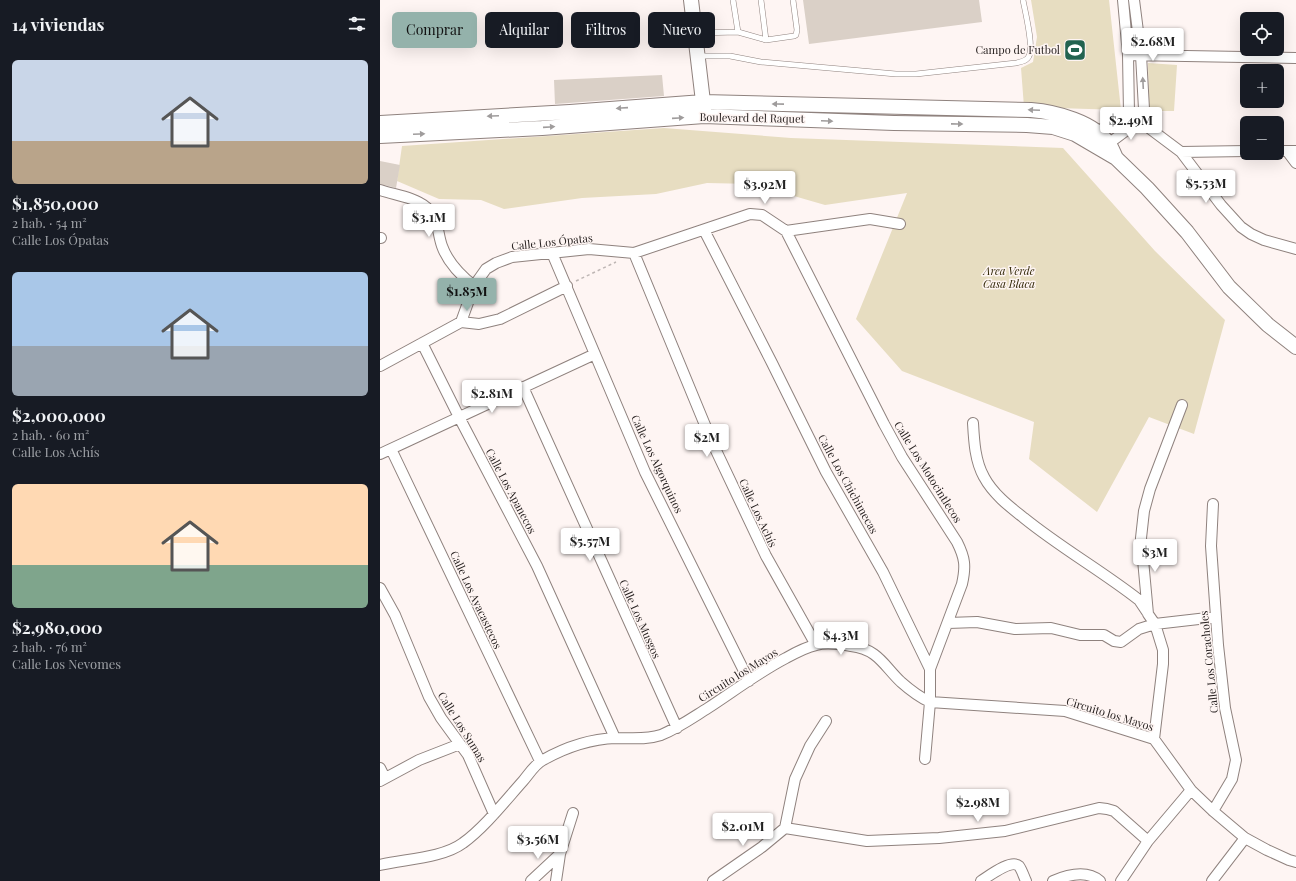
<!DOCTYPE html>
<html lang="es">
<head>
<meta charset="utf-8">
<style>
	body { margin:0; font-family:"Playfair Display",serif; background:#242831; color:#f1f3f6; height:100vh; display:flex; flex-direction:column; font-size:15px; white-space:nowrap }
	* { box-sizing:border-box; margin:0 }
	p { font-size:13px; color:#9ea1a6 }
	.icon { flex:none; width:22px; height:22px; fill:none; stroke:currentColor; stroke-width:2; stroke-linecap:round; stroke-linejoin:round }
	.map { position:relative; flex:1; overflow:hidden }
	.sheet { display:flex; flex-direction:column; background:#171b24; width:380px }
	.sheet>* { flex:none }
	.guide { position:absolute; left:12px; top:12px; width:380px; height:36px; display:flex; gap:8px }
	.fabs { position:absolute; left:860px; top:12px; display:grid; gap:8px }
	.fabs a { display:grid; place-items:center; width:44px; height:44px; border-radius:6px; background:#171b24; box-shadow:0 4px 16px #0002; font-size:20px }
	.price { position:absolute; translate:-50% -34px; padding:0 9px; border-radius:4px; background:#fff; color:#222; font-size:13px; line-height:26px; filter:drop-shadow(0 1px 2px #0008) }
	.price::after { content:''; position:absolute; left:50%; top:24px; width:12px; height:9px; margin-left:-6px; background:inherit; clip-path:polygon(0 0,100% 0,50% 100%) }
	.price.on { background:#94b2ab; color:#111 }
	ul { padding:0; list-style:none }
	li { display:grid; align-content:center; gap:8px; height:212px; padding:0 12px }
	li span { display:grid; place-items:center; height:124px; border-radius:6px; color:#555 }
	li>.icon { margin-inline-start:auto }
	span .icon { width:72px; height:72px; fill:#fffc; stroke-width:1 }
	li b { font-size:17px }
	h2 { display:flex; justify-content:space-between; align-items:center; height:48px; padding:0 12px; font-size:17px }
	.chip { padding:0 14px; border-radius:6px; background:#171b24; box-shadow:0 4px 16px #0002; font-size:14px; line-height:36px }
	.chip.on { background:#94b2ab; color:#111 }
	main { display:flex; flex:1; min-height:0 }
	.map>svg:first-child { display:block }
</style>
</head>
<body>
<main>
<section class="sheet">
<h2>14 viviendas<svg class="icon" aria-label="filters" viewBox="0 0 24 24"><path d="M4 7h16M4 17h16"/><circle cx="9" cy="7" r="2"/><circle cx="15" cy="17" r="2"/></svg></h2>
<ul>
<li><span style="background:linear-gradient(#c9d6e8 65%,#b9a48a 0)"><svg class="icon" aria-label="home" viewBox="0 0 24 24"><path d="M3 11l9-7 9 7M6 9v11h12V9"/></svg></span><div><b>$1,850,000</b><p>2 hab. · 54 m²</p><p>Calle Los Ópatas</p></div></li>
<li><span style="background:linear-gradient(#a9c7e8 60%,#9aa5b1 0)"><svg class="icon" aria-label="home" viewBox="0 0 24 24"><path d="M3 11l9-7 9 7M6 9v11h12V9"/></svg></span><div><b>$2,000,000</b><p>2 hab. · 60 m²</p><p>Calle Los Achís</p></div></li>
<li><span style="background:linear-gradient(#ffd9b3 65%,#7fa58c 0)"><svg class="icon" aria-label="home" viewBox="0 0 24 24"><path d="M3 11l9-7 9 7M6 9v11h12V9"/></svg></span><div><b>$2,980,000</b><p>2 hab. · 76 m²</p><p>Calle Los Nevomes</p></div></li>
</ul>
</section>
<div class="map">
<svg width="916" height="881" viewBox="0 0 916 881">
	<rect width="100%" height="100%" fill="#fef5f3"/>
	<path fill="#e7ddc1" d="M651,0H729L741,110L644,107L641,68L653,62L657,37Z
		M768,63L797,65L794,111H769Z
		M284,128L411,138L683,148L775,251L845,320L814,434L769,417L717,512L649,459L654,422L522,371L476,319L527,193L445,205L373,184L327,183L276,194L202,198L124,209L101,200L59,199L17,181L22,146Z"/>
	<path fill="#dad0c7" d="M423,0H599L602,22L429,44Z
		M282,75L284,96L175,104L174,80Z
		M0,161L20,165L16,188L0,184Z"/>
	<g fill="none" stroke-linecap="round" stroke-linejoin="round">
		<g stroke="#8f827e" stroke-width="6">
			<path id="lane" d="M353,0L358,32
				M381,0L386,40
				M316,33L358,32L386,40L414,36L416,35L417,30L413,0
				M318,56H350L381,62L516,74H536L636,63C641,62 647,61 649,56C654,47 645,11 643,0"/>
		</g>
		<g stroke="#8f827e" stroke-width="12">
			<path id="street" d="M743,0L748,55L749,113
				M754,0L761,55L764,109L759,121
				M748,55L916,58
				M749,113L801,152L841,205L861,227L871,234L884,240L916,249
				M717,132L749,113
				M724,147L759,121
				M897,151H916
				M907,151L916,163
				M801,152L867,151
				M0,190C15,195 34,197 46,207C59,217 57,232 62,246C68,263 80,275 94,286
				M324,230L392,363L446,472L503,572L550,669V702L545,759
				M406,231L504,424L522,457L577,542C585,558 586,566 582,584L550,669
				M0,238H1
				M172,253L265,472L369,681
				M254,253L332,442L386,556L436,645
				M81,322L94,286L106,269L116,263L132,257L209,249L254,253L370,214L382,215L406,231L490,219L520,224
				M42,343L79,417L157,566L235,738
				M0,366L81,322L99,324L120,319L187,286
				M143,387L297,728
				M593,423C594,441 595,461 604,477C613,494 630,507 644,518C681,548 722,571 759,600L767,612
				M11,449L160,761
				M0,454L215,354
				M833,504L831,546L838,645L845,708L856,760L852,779L833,811
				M0,588L15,615L49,697L61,718L88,755L114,814
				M568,623L597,622L635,629L671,628L700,635H724L734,641L741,642L759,629L775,624L836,617
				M774,739L783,664V650L775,624L768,614L761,538L764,511L770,489L802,405
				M0,768L5,778
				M0,781L39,760L80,744
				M405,828L487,841L559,838L625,831L719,808L727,809L734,811L768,841
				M405,828L415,779L430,746L446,721
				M0,865C25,859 63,858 83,843C104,828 126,800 143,781C149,774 155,764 163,760C186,747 210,739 236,738C251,738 266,740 281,735C298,728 312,718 328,708C354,691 379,672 406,658C415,653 426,647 436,645C446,642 460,644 471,646C498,649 504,666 521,682C530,690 539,697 550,702L685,711L774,739L811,790L833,811L865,838L887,850L909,860L916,862
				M151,881L180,854
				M176,881L180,854L193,813
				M333,881L382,847L405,828
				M601,881C609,876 631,859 639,866C642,870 644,877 646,881
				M673,881C687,875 707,870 720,881
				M741,881L768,841L811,790
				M832,881L865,838"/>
		</g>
		<g stroke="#8f827e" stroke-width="16">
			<path id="secondary" d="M311,0L324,110
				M0,123L190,112L323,102L651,110C676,112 714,122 729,144C732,148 734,154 736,158
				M0,136L162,128L324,116L514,123L647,125L673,127L695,134L736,158L767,188L807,232L849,287L888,325L916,347"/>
		</g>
		<path stroke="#beb6b4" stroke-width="1.5" stroke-dasharray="3 3" stroke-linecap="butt" d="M196,281L236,262"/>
		<use href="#lane" stroke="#fff" stroke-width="5"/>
		<use href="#street" stroke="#fff" stroke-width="10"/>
		<use href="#secondary" stroke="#fff" stroke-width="14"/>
	</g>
	<defs><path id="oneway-solid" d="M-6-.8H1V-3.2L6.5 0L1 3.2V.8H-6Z"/></defs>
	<g fill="#9f9c9c">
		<use href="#oneway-solid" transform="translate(763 83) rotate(-93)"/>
		<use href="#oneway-solid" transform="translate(398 104) rotate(-179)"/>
		<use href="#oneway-solid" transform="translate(242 108) rotate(176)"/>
		<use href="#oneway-solid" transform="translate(654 110) rotate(-177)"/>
		<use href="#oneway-solid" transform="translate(113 116) rotate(177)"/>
		<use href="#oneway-solid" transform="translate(298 118) rotate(-4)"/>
		<use href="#oneway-solid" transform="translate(447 121) rotate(2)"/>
		<use href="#oneway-solid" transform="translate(577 124) rotate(1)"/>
		<use href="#oneway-solid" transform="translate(169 127) rotate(-4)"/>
		<use href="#oneway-solid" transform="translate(39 134) rotate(-3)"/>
	</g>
	<defs>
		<g id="stadium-square" transform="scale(1.15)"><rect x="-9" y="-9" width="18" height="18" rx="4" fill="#226350" stroke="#fef5f3"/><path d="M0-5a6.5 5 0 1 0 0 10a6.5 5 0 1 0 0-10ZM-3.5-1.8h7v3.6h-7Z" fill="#fff"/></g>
	</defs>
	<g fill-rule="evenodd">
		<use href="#stadium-square" x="695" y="50"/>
	</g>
	<g text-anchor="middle" stroke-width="3" stroke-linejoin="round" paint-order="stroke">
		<g font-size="11" fill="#292322" stroke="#fef5f3" text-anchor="end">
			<text x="680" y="54">Campo de Futbol</text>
		</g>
		<g font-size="11" fill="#292322" stroke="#fef5f3">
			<text transform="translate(372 118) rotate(1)" y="4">Boulevard del Raquet</text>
			<text transform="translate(172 242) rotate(-6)" y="4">Calle Los Ópatas</text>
			<text transform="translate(277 464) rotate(65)" y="4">Calle Los Algorquinos</text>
			<text transform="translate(548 472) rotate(58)" y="4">Calle Los Motocintlecos</text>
			<text transform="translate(468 484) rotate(61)" y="4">Calle Los Chichimecas</text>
			<text transform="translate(131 491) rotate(62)" y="4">Calle Los Apanecos</text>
			<text transform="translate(378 513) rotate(65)" y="4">Calle Los Achís</text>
			<text transform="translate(96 600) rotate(65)" y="4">Calle Los Ayacastecos</text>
			<text transform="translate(260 619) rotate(66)" y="4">Calle Los Musgos</text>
			<text transform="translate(829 662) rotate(-96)" y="4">Calle Los Coracholes</text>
			<text transform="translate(358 675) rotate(-32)" y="4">Circuito los Mayos</text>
			<text transform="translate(730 714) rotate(17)" y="4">Circuito los Mayos</text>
			<text transform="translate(82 727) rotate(58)" y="4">Calle Los Sumas</text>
		</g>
		<g font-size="11" font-style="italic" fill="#322807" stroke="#fef5f3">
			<text x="629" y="275">Area Verde<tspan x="629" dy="13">Casa Blaca</tspan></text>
		</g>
	</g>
</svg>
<div class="fabs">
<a><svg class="icon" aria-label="locate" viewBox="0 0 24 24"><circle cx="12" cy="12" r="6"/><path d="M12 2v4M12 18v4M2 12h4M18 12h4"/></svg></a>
<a>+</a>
<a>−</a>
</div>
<b class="price" style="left:773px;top:62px">$2.68M</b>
<b class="price" style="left:751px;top:141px">$2.49M</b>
<b class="price" style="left:826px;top:204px">$5.53M</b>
<b class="price" style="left:385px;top:205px">$3.92M</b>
<b class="price" style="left:49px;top:238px">$3.1M</b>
<b class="price on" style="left:87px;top:312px">$1.85M</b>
<b class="price" style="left:112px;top:414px">$2.81M</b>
<b class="price" style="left:327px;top:458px">$2M</b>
<b class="price" style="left:210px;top:562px">$5.57M</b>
<b class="price" style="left:775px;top:573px">$3M</b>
<b class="price" style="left:461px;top:656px">$4.3M</b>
<b class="price" style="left:598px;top:823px">$2.98M</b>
<b class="price" style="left:363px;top:847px">$2.01M</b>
<b class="price" style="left:158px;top:860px">$3.56M</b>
<div class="guide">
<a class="chip on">Comprar</a>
<a class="chip">Alquilar</a>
<a class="chip">Filtros</a>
<a class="chip">Nuevo</a>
</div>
</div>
</main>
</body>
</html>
